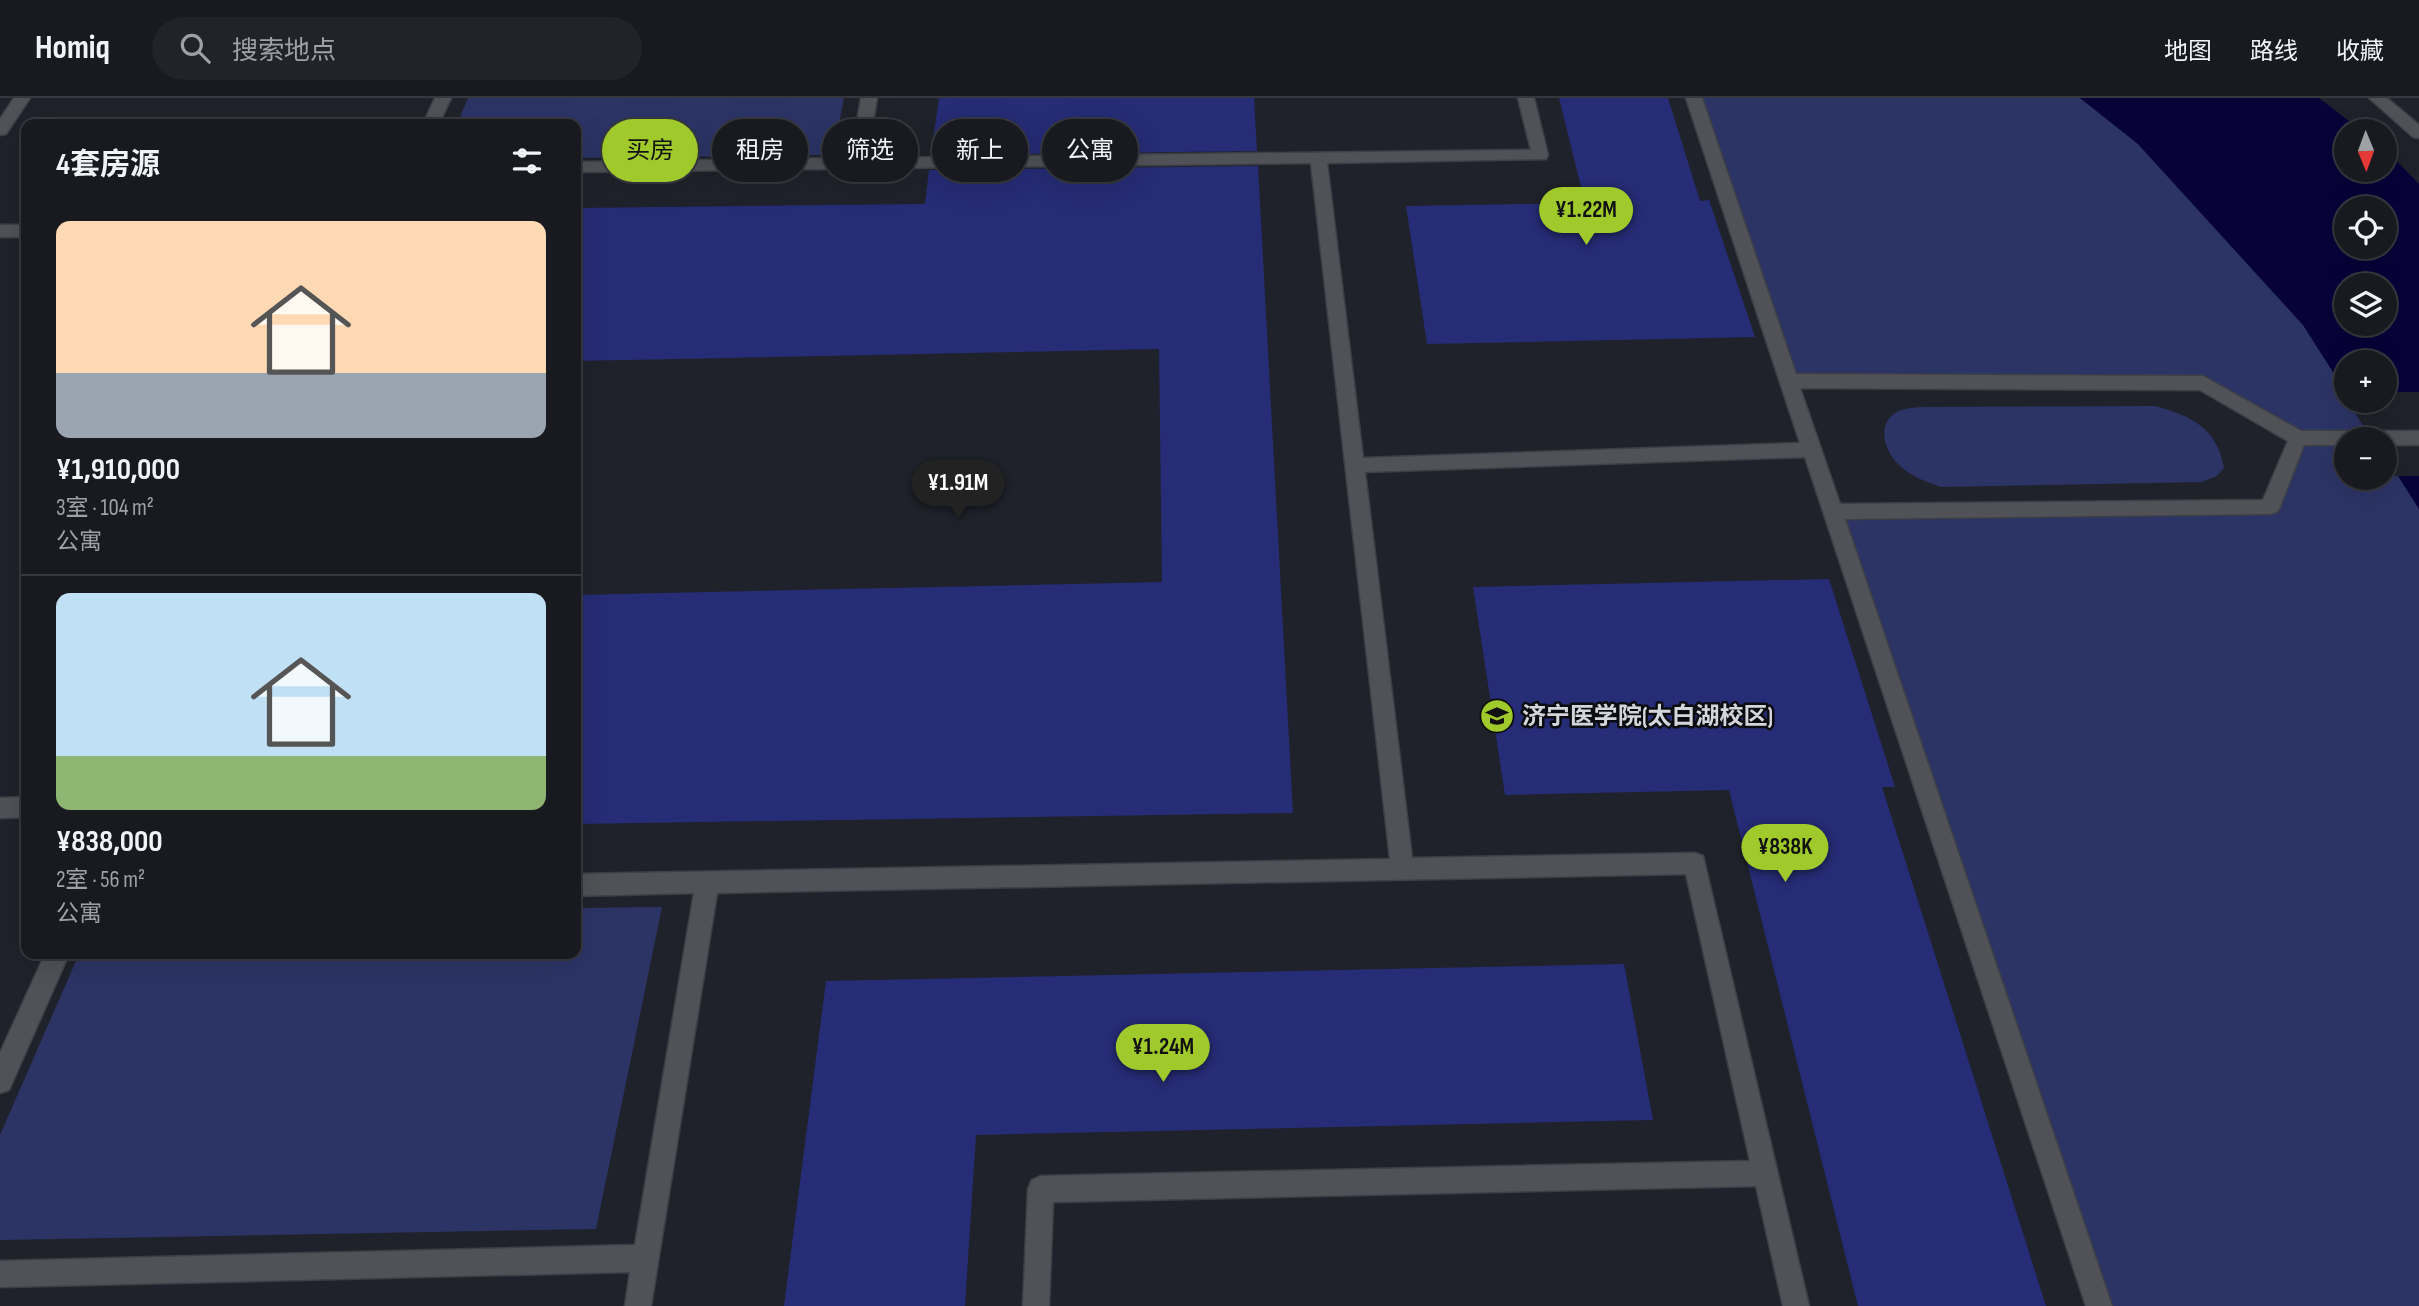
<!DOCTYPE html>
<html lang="zh">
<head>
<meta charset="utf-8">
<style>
	body { margin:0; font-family:"Sofia Sans Condensed","Noto Sans SC",sans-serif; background:#212329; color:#f1f3f6; height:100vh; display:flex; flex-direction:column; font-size:26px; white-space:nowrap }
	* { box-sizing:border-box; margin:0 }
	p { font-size:23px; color:#9fa1a5 }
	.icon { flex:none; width:38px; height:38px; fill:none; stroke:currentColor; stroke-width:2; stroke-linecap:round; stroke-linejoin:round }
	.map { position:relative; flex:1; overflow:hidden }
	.drawer { position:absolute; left:21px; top:21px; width:560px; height:840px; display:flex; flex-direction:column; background:#181a20; border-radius:14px; box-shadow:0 7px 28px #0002,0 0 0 2px #36383e }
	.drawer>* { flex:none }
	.top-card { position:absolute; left:602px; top:21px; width:665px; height:63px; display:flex; gap:14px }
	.needle { width:46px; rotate:179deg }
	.buttons { position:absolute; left:2334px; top:21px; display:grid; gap:14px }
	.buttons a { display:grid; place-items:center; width:63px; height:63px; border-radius:50%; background:#181a20; box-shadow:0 7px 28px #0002,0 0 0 2px #36383e; font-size:35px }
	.price { position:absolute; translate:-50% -60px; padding:0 16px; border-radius:24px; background:#a0c92b; color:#111; font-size:23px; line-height:46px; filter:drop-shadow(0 2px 4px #0008) }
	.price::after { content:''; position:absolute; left:50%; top:42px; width:21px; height:16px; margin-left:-10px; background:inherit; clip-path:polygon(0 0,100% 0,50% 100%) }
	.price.on { background:#222; color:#fff }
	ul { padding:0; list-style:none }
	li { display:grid; align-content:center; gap:14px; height:371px; padding:0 35px }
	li+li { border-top:2px solid #36383e }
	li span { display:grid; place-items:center; height:217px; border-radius:14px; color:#555 }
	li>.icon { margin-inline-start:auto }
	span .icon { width:126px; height:126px; fill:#fffc; stroke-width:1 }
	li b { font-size:30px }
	h2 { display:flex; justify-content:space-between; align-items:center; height:84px; padding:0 35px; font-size:30px }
	.tag { padding:0 24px; border-radius:32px; background:#181a20; box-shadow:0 7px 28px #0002,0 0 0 2px #36383e; font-size:24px; line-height:63px }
	.tag.on { background:#a0c92b; color:#111 }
	header { display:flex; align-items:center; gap:42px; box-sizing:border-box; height:98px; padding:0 35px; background:#181a20; border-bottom:2px solid #36383e }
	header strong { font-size:33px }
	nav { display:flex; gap:38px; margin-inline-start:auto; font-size:24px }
	.search { width:490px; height:63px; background:#212329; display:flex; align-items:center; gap:18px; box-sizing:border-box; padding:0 24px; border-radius:38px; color:#9fa1a5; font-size:26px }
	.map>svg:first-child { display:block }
</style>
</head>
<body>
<header>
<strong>Homiq</strong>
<div class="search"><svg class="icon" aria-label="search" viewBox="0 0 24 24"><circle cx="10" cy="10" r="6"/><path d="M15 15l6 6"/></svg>搜索地点</div>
<nav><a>地图</a><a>路线</a><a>收藏</a></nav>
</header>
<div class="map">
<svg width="2419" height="1208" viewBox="0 0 2419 1208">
	<rect width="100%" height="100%" fill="#20222b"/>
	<path fill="#2c3466" d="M468,0H844L833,57L576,60V26H457Z
		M1694,0H2080L2138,46L2303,227L2347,296V303H2351L2375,341H2347V380H2385V357L2419,411V1208H2099L1833,414L2270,409L2298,340L2203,285L1789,283Z
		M2155,308C2191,318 2217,329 2224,370L2217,378L2202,384L1941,389C1925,383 1909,378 1897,365C1885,353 1877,328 1894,316C1901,310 1912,310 1921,309Z
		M662,809L596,1131L0,1142V1037L79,856H576V810Z"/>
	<path fill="#070339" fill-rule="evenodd" d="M2080,0H2319L2362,33H2347V72H2385V51L2419,86V411L2385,357V264H2347V296L2303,227L2138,46ZM2347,110H2385V149H2347ZM2347,187H2385V226H2347Z"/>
	<path fill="#20222b" d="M2385,294H2419V378H2394L2385,364V341H2371L2348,303H2385Z"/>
	<path fill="#262c75" d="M939,0H1254L1257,53L931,57Z
		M1559,0H1668L1700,103L1709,102L1755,239L1427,246L1406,108L1585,105Z
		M1258,68L1293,715L576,726V497L1162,484L1159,251L576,263V110L925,106L929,72Z
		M1829,481L1895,689H1882L2046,1208H1858L1729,692L1505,697L1473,489Z
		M1624,866L1653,1022L976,1037L965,1208H784L826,883Z"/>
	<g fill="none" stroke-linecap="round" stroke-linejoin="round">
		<g stroke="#3d3f47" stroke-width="3">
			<path id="minor" d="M14,0H30L6,36L0,37V21Z
				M435,0H451L439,26H423Z
				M861,0H877L867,60L1531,52L1518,0H1534L1548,57L1546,61L1327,65L1363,360L1800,345L1686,0H1702L1796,276L2203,278L2301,333H2419V347H2385V341H2347V347H2304L2280,409L2277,414L2270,416L1845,421L2112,1208H2086L1805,359L1365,374L1412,760L1695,755L1703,758L1809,1208H1783L1756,1088L1053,1104L1049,1208H1023L1028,1091L1032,1082L1041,1078L1750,1063L1686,776L717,795L651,1208H625L630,1174L0,1189V1163L635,1147L694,795L576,798V776L1390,761L1311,65L576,74V64L851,60ZM1800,290L2200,292L2288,343L2263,402L1840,406Z
				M2369,0H2387L2419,27V40L2413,39Z
				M0,127H26V139H0Z
				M26,699V719L0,720V700Z
				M45,856H69L9,992L0,995V955Z"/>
		</g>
		<use href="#minor" fill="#515257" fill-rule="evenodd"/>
	</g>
	<defs>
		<g id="university-disc" transform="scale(1.75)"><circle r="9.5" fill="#a0c92b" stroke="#0b0c10"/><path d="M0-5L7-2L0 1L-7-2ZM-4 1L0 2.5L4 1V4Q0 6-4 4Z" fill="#111"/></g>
	</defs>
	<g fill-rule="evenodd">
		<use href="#university-disc" x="1497" y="618"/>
	</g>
	<g text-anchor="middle" stroke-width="5" stroke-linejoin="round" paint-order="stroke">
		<g font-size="24" font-weight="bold" fill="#d4d6dc" stroke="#0b0c10" text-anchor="start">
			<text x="1522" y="626">济宁医学院(太白湖校区)</text>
		</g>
	</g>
</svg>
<div class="buttons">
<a><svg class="needle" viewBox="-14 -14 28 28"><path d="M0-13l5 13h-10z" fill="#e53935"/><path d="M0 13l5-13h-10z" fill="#9fa1a5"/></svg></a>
<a><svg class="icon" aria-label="locate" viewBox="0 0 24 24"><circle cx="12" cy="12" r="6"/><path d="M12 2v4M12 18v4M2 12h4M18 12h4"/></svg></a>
<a><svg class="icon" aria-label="layers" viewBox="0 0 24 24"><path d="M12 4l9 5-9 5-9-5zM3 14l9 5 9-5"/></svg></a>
<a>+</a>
<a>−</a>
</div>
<b class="price" style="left:1586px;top:149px">¥1.22M</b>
<b class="price on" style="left:958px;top:422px">¥1.91M</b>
<b class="price" style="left:1785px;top:786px">¥838K</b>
<b class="price" style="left:1163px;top:986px">¥1.24M</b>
<div class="top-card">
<a class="tag on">买房</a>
<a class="tag">租房</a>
<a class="tag">筛选</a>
<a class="tag">新上</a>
<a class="tag">公寓</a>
</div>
<section class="drawer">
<h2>4套房源<svg class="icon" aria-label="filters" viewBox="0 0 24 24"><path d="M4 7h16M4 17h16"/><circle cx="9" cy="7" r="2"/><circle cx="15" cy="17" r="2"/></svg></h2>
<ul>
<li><span style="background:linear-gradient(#ffd9b3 70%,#9aa5b1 0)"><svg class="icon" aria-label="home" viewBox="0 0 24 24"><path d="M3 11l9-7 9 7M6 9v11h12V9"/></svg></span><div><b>¥1,910,000</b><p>3室 · 104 m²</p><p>公寓</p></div></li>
<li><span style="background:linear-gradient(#bfe0f5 75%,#8fb573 0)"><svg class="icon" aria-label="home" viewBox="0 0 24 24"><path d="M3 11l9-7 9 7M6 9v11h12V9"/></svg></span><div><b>¥838,000</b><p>2室 · 56 m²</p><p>公寓</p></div></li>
</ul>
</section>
</div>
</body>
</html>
